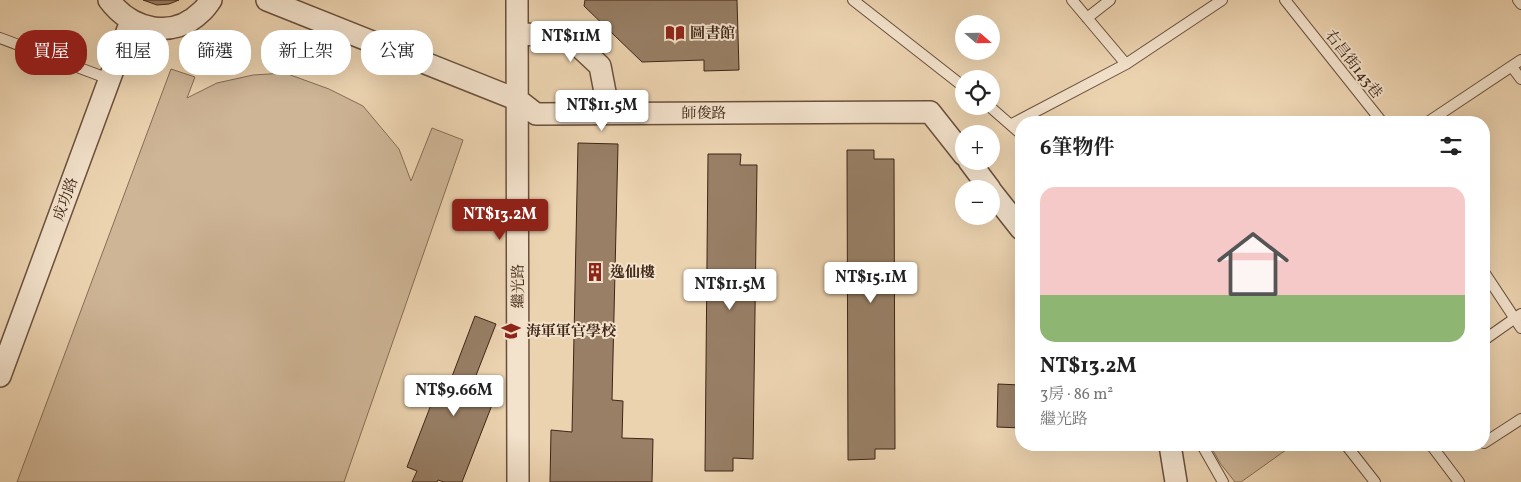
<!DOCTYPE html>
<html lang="zh-TW">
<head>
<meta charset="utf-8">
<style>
	body { margin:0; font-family:Vollkorn,"Noto Serif TC",serif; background:#f2f2f2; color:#222; height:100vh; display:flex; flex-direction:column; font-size:19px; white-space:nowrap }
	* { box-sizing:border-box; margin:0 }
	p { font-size:16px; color:#767676 }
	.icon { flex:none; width:28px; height:28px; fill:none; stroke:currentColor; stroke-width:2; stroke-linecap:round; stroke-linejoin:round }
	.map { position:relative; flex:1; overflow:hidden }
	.side { position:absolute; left:1015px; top:116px; width:475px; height:335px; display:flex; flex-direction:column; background:#fff; border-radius:20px; box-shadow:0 5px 20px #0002 }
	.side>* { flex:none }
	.banner { position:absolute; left:15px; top:30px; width:475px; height:45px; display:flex; gap:10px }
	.needle { width:32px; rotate:110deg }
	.tools { position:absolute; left:955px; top:15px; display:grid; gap:10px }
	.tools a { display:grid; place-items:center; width:45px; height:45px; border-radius:50%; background:#fff; box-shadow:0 5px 20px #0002; font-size:25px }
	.price { position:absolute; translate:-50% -42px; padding:0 11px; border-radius:5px; background:#fff; color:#222; font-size:16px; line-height:32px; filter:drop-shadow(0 1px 2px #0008) }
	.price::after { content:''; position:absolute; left:50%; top:30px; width:15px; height:11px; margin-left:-8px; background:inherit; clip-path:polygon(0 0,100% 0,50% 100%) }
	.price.on { background:#8f2418; color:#fff }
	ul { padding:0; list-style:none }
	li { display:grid; align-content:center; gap:10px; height:265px; padding:0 25px }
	li span { display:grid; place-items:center; height:155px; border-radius:15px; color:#555 }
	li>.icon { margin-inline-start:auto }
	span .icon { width:90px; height:90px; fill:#fffc; stroke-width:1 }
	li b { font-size:21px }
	h2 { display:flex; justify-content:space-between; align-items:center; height:60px; padding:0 25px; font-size:21px }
	.pill { padding:0 18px; border-radius:20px; background:#fff; box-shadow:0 5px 20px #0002; font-size:18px; line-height:45px }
	.pill.on { background:#8f2418; color:#fff }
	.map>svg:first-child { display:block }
</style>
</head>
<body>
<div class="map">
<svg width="1521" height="482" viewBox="0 0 1521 482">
	<rect width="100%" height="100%" fill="#ecd3b0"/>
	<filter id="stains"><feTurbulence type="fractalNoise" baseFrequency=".004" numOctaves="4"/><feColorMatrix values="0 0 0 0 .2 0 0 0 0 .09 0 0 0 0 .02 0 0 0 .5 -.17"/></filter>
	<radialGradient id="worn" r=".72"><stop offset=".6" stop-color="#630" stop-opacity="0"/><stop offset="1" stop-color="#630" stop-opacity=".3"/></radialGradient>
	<path fill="#ceb596" stroke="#866d56" d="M171,69L195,77L187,98L217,83L253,75L285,73L329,89L363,106L399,149L411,181L432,128L463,140L344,482H17Z
		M1210,445H1293L1241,482H1235L1220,463Z"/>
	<path fill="#987f66" stroke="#3e2516" d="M143,0H179L169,4L157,5Z
		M585,0H737L739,70L704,71V60L642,62L584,6Z
		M578,143L618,144L612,400L623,401L622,438L653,439L652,482H550L551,430L572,432Z
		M847,150H874V159H894L895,449H875V459L848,460Z
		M708,154H741L740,165H757L753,459L733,458V471H705Z
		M475,316L496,324L468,396L492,405L462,482H444L438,480L437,482H412L417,471L407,467L439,384L448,387Z
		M1021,338V428L997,427L998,384L1020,385Z"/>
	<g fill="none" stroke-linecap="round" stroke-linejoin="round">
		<g stroke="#6a503c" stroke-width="12">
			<path id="service" d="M853,0L964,87
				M1072,0L1126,64
				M1285,0L1382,122
				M1518,0L1521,4
				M1087,18L1110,0
				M0,38L109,79
				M1512,67L1521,79
				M989,106L1021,134
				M1428,122L1521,60
				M1012,124L1126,64L1222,0
				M1484,272L1521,328
				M1484,340L1521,314
				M1484,443L1521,419
				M1202,445L1223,482
				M1346,445L1375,482
				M1431,445L1459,482"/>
		</g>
		<g stroke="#6a503c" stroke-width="24">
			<path id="minor" d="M109,0C131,30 173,40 201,12C205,9 208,4 211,0
				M267,0L518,100L536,114L930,112L964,155
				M517,0L518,482
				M517,33L571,39L600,66L609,113
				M969,161L990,189
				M991,191L1021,229
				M0,376L131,21
				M1170,445L1176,482"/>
		</g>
		<use href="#service" stroke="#f3e2cc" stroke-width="10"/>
		<use href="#minor" stroke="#f3e2cc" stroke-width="21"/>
	</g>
	<defs>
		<g id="library-bare" transform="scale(1.5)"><path d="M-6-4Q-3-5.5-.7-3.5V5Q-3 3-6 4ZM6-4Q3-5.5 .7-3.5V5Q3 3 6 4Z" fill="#8f2418" stroke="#f3e2cc" stroke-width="2.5" paint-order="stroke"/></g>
		<g id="building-bare" transform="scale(1.5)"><path d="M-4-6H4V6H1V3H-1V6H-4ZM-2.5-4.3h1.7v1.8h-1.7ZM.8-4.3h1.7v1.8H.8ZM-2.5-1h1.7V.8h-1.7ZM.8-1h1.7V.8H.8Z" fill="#8f2418" stroke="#f3e2cc" stroke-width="2.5" paint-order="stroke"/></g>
		<g id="university-bare" transform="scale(1.5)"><path d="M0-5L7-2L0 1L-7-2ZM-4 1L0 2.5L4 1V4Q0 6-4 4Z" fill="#8f2418" stroke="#f3e2cc" stroke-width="2.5" paint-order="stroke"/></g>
	</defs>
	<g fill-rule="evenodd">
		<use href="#library-bare" x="675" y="33"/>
		<use href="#building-bare" x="595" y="272"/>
		<use href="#university-bare" x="511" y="331"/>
	</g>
	<g text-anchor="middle" stroke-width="4" stroke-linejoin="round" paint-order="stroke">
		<g font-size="15" font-weight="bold" fill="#3e2516" stroke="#f3e2cc" text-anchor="start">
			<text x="690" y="38">圖書館</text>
			<text x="610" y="277">逸仙樓</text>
			<text x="526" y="336">海軍軍官學校</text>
		</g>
		<g font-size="15" fill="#3e2516" stroke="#f3e2cc">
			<text transform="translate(1354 64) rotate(52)" y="5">右昌街143巷</text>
			<text x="704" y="118">師俊路</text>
			<text transform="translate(65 199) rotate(-70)" y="5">成功路</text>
			<text transform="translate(518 286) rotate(-90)" y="5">繼光路</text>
		</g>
	</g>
	<rect width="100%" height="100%" filter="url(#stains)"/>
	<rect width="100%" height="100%" fill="url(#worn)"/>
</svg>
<div class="tools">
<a><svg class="needle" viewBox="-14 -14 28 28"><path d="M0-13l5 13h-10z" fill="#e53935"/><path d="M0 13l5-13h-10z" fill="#767676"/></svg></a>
<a><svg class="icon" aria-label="locate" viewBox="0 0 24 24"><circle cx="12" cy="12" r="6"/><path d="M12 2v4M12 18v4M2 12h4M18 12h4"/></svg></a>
<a>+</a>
<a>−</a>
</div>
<b class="price" style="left:571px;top:63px">NT$11M</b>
<b class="price" style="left:602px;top:132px">NT$11.5M</b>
<b class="price on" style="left:500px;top:241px">NT$13.2M</b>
<b class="price" style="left:871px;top:304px">NT$15.1M</b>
<b class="price" style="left:730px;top:311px">NT$11.5M</b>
<b class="price" style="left:454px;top:417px">NT$9.66M</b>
<div class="banner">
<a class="pill on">買屋</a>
<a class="pill">租屋</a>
<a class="pill">篩選</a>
<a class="pill">新上架</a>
<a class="pill">公寓</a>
</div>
<section class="side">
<h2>6筆物件<svg class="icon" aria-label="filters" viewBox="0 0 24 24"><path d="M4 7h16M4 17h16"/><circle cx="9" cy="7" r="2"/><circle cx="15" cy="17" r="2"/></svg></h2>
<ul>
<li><span style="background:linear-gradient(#f6c9c9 70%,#8fb573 0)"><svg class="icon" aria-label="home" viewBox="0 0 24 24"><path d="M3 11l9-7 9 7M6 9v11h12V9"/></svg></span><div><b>NT$13.2M</b><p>3房 · 86 m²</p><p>繼光路</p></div></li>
</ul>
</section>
</div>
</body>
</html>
